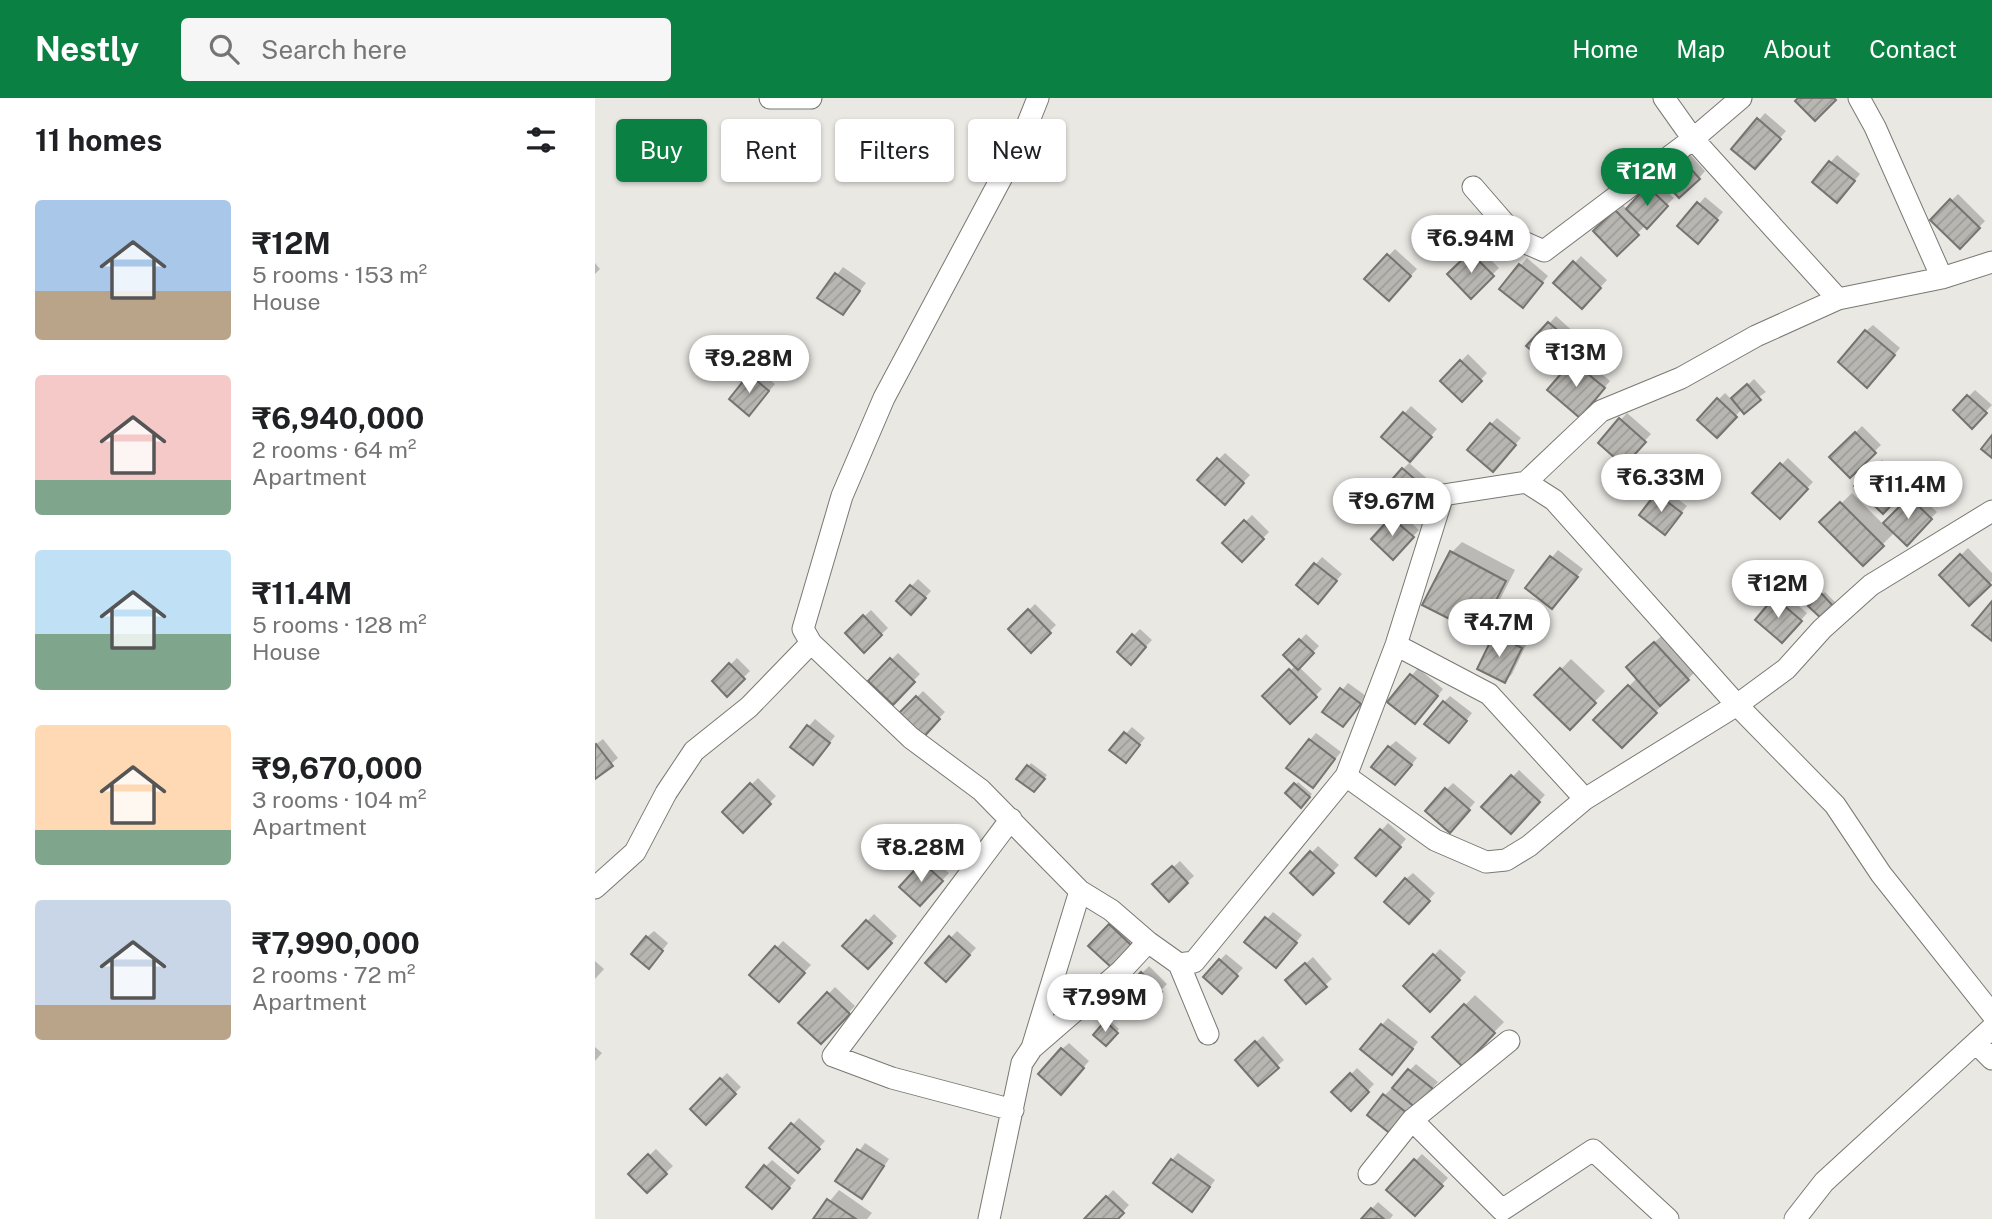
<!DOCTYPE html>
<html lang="en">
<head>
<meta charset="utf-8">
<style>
	body { margin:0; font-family:"Public Sans",sans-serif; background:#f6f6f6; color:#202124; height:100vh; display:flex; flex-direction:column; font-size:26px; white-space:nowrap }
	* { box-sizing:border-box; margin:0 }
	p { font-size:23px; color:#757577 }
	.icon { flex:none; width:38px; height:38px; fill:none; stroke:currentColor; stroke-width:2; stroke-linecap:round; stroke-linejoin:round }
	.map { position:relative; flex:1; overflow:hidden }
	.details { display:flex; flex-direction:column; background:#fff; width:595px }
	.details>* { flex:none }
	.banner { position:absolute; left:21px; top:21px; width:665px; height:63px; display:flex; gap:14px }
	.price { position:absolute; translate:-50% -60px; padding:0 16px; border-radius:24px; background:#fff; color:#222; font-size:23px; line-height:46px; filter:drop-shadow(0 2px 4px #0008) }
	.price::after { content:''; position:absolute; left:50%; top:42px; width:21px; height:16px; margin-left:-10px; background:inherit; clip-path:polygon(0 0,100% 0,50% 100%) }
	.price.current { background:#0b8043; color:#fff }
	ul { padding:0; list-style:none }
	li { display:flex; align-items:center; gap:21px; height:175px; padding:0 35px }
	li span { display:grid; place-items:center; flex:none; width:196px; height:140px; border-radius:7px; color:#555 }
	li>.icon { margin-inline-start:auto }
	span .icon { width:84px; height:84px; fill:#fffc; stroke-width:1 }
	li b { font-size:30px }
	h2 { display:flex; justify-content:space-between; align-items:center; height:84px; padding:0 35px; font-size:30px }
	.tag { padding:0 24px; border-radius:7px; background:#fff; box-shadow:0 2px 5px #0004; font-size:24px; line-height:63px }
	.tag.current { background:#0b8043; color:#fff }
	header { display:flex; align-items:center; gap:42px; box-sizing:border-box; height:98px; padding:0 35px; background:#0b8043; color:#fff }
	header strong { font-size:33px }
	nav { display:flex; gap:38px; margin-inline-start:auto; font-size:24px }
	.search { width:490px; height:63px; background:#f6f6f6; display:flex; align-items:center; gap:18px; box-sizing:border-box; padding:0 24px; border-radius:7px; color:#757577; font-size:26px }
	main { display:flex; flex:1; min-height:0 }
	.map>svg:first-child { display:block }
</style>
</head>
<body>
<header>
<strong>Nestly</strong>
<div class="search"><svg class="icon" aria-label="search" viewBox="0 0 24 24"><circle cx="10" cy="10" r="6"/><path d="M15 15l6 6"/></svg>Search here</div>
<nav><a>Home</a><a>Map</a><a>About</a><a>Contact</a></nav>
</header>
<main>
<section class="details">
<h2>11 homes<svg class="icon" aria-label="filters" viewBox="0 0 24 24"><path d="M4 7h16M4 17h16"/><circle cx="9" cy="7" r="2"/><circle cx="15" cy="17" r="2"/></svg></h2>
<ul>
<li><span style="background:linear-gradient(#a9c7e8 65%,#b9a48a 0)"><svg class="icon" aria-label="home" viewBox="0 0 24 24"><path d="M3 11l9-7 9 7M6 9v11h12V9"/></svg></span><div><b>₹12M</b><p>5 rooms · 153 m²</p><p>House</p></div></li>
<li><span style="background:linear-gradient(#f6c9c9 75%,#7fa58c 0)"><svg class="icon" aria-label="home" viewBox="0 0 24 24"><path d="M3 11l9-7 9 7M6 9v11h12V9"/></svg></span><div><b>₹6,940,000</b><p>2 rooms · 64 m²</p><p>Apartment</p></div></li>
<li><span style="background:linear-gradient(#bfe0f5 60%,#7fa58c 0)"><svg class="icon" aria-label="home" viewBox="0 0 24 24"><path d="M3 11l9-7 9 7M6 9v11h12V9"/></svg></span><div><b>₹11.4M</b><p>5 rooms · 128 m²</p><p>House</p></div></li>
<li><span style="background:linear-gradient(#ffd9b3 75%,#7fa58c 0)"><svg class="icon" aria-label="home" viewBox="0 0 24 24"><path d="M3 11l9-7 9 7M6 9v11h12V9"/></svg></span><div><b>₹9,670,000</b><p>3 rooms · 104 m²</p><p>Apartment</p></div></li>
<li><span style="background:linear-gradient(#c9d6e8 75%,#b9a48a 0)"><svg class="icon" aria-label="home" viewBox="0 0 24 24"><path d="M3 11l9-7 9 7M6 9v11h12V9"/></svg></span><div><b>₹7,990,000</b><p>2 rooms · 72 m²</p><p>Apartment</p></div></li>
</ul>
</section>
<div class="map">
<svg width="1397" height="1121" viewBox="0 0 1397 1121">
	<defs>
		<pattern id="building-hatch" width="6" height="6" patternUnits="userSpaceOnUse" patternTransform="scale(1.75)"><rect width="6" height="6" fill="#b8b6b1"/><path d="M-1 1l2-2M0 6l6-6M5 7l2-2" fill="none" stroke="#9e9c98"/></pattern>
	</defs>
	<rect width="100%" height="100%" fill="#eae8e3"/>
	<path fill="#0003" d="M1170,15L1191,33L1166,62L1139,51Z
		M1092,53L1110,73L1104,80L1066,77Z
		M1242,57L1265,76L1249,96L1219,83Z
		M1060,83L1079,100L1022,155L1001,133L1028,107L1032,111Z
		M1363,96L1390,123L1365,149L1337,122Z
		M1110,99L1128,114L1109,137L1104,106Z
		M883,149L904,170L876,198L855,176Z
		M800,151L822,171L794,201L772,180Z
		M986,158L1012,182L987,209L961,185Z
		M932,160L953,178L934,201L906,191Z
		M0,165L5,171L0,176Z
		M248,169L271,185L248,215L225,199Z
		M961,218L983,238L963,261L934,248Z
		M1278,227L1305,250L1279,281L1271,233Z
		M873,256L892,275L867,302L847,283Z
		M985,257L1015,283L991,311L954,292Z
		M162,271L180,286L161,309L155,277Z
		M1159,281L1171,294L1147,311L1122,338L1104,321L1130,295L1137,302Z
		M1380,292L1397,307L1377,328L1360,312Z
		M816,308L842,331L821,356L788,339Z
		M1032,315L1056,336L1035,359L1005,345Z
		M902,320L926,340L904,365L896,326Z
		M1267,328L1286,347L1255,378L1237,359Z
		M630,355L655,377L636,398L623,362Z
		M1193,360L1218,384L1185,419L1160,395Z
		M1287,362L1313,387L1288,413L1262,388Z
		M814,365L835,383L817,404L808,371Z
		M1068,390L1092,408L1070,435L1062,396Z
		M1321,394L1342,414L1312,445L1300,434L1268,466L1227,424L1257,395L1289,427Z
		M804,413L824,432L798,460L778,441Z
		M657,417L674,434L647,461L630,445Z
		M867,444L920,472L894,523L883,534L857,454Z
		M1373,450L1397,475V483L1375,506L1346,477Z
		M963,452L988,471L964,502L933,489Z
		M727,459L747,476L729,497L703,487Z
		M323,481L336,493L323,508L303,503Z
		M1187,494L1212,515L1194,537L1180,501Z
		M1230,494L1242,506L1228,520L1216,508Z
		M440,506L461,527L436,552L415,531Z
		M276,512L293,530L269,553L252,535Z
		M545,531L557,542L542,558L539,537Z
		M907,531L933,543L917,576L910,583L900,537Z
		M1070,535L1103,571L1027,648L1001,622L1042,580L1043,559Z
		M711,536L724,548L704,569L727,591L695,624L669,598L701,567L691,557Z
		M303,555L325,576L298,604L276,583Z
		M142,560L155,573L132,596L119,583Z
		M976,561L1010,593L975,629L941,597Z
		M823,570L848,591L827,617L795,604Z
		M753,585L771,598L754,621L730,614Z
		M328,593L350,614L327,638L305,617Z
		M855,598L877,615L860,637L849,604Z
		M220,621L240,638L224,658L197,648Z
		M537,629L550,640L537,656L517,651Z
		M721,635L746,654L724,681L715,642Z
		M8,641L23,660L0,679V647Z
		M801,643L822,660L807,679L794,649Z
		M436,665L452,677L439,692L424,680Z
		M924,672L950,697L916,734L889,709Z
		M163,680L181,698L148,732L129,714Z
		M703,684L717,696L706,707L693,695Z
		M858,685L880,704L861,726L851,692Z
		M793,725L811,741L788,769L763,759Z
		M723,748L744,767L718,795L697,775Z
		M335,758L354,775L332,799L306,789Z
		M585,763L599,778L574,801L560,786Z
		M818,775L840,795L820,817L811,781Z
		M678,814L707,837L687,861L652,844Z
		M279,816L302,838L273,869L249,848Z
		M522,820L541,839L515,866L496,847Z
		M59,833L73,845L60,862L52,839Z
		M362,833L381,850L351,882L332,865Z
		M188,843L216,867L190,895L156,877Z
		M845,851L871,874L835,912L810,888Z
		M631,856L648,870L633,887L625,862Z
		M718,859L737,881L730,887L699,876Z
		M0,863L9,871L0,881Z
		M554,868L572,886L548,911L529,894Z
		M240,889L260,908L226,944L206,925Z
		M880,897L909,924L868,966L839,939Z
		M793,920L823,944L803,969L787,927Z
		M514,922L524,931L511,946L501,937Z
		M668,938L689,962L682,968L648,955Z
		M474,945L494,963L473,988L467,951Z
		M0,949L7,955L0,963Z
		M821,966L843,984L803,1028L790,997Z
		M762,970L779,986L756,1011L739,994Z
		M132,975L146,989L111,1024L97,1011Z
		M204,1020L230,1043L210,1066L177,1049Z
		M270,1045L294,1061L273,1092L243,1083Z
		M61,1051L78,1068L52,1093L35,1076Z
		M583,1055L620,1082L603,1105L577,1062Z
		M827,1056L853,1080L820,1116L794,1091Z
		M177,1062L201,1082L184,1102L170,1069Z
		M244,1092L277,1115L272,1121H220Z
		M518,1092L534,1107L521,1121H492Z
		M783,1104L798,1117L795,1121H768Z"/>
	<path fill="url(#building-hatch)" stroke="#767470" stroke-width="2" d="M1203,0H1239L1241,2L1220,23L1200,3Z
		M1162,20L1186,41L1160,71L1136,51Z
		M1085,59L1105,81L1084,100L1063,77Z
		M1234,63L1260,83L1242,105L1217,84Z
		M1052,88L1073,108L1052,131L1031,111Z
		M1355,101L1385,130L1365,151L1335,122Z
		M1102,104L1123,122L1103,146L1082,128Z
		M1020,112L1044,137L1022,158L998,133Z
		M875,154L899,178L876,201L852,176Z
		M792,156L816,178L794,203L769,181Z
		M978,163L1006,190L987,211L958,185Z
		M924,166L948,185L928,210L904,191Z
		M240,175L265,193L248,217L222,200Z
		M953,224L978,245L957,270L931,248Z
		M1270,232L1300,257L1272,290L1243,264Z
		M865,262L887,283L867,304L845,283Z
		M977,263L1010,290L985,320L952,292Z
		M154,276L174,293L154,318L134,301Z
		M1152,286L1166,302L1149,316L1136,300Z
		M1372,297L1392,315L1377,331L1358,312Z
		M1122,300L1142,319L1122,340L1102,322Z
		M808,314L837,339L815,364L786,339Z
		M1024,320L1051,344L1029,368L1003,345Z
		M895,325L921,347L898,374L872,352Z
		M1260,334L1281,355L1255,380L1234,359Z
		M1397,337V360L1386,351Z
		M622,360L649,385L630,407L602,382Z
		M1185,365L1213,391L1185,421L1157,395Z
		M1279,367L1308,395L1288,416L1259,388Z
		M807,370L830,390L811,413L787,393Z
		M1061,395L1087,415L1070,437L1044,417Z
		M1314,399L1337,421L1312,448L1288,425Z
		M1245,404L1289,448L1268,468L1224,424Z
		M796,419L819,439L798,462L776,441Z
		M649,422L669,441L647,464L627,445Z
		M855,453L911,483L884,536L827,507Z
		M1365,456L1396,487L1374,508L1344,477Z
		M955,458L983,479L957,511L930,490Z
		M719,465L742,483L723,506L701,487Z
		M315,487L331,500L316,517L301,503Z
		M1226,495L1240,510L1228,522L1213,508Z
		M1179,499L1207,523L1187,545L1160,522Z
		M1397,503V543L1377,527Z
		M433,511L456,535L436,555L413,531Z
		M268,517L287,537L269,555L250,535Z
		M537,536L551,549L536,567L522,554Z
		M899,536L927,550L910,585L882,571Z
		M704,541L719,555L703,572L688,557Z
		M1059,544L1094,582L1065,608L1031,569Z
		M295,560L320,584L298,607L273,583Z
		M134,565L150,581L132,599L117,583Z
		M965,570L1001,605L975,632L939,597Z
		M694,571L722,599L695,626L667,598Z
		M815,576L843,598L820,626L792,604Z
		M1033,587L1062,615L1027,650L998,622Z
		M745,590L766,606L748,629L727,614Z
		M321,598L345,621L327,641L302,617Z
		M848,603L872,623L854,645L829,626Z
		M212,627L235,645L218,667L195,649Z
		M529,634L545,647L531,665L514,652Z
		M714,641L740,661L718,690L691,670Z
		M1,646L18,668L0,681V647Z
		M793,648L817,667L800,687L776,669Z
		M432,667L450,681L439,694L421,681Z
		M916,677L945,704L916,736L886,709Z
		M155,685L176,706L148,735L127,714Z
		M699,685L715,699L706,710L690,695Z
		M850,690L875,712L855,735L830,713Z
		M785,731L806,749L781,778L760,760Z
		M715,753L739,775L718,797L695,775Z
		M327,764L348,783L325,808L304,789Z
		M577,768L593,785L574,804L557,786Z
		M810,780L835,803L814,826L789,804Z
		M670,819L702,845L681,870L649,844Z
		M271,822L297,845L273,871L247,848Z
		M514,826L536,847L516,869L493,848Z
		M51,838L68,853L54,871L36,856Z
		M354,838L375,857L351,884L330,865Z
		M180,848L210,875L184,904L154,877Z
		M838,856L865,882L835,914L808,888Z
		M624,861L643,878L627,896L608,879Z
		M710,865L732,889L711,906L690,882Z
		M546,874L567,894L548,914L527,894Z
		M232,894L255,916L226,946L203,925Z
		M869,906L900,935L868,969L837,939Z
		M510,923L523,935L511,948L498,937Z
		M786,926L818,951L797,977L765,951Z
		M660,943L684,970L663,988L640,962Z
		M466,950L489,970L466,997L443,976Z
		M813,971L838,991L822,1011L797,990Z
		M755,975L774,994L756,1013L736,994Z
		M125,980L141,996L111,1027L95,1011Z
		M788,996L813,1016L797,1037L772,1017Z
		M196,1025L225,1051L203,1075L174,1050Z
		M262,1051L289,1068L267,1101L240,1083Z
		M53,1056L72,1076L52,1095L33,1076Z
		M576,1061L615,1089L597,1114L558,1085Z
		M819,1061L848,1088L820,1118L791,1092Z
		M169,1067L195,1090L177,1111L151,1089Z
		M511,1098L529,1115L523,1121H489Z
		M232,1101L261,1121H218Z
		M776,1110L789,1121H766Z"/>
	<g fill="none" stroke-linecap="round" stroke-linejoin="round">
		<g stroke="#797873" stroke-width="23">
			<path id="street" d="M175,0H216
				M1069,0L1098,41L1243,201L1347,180L1397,164
				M1264,0L1280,29L1347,180
				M878,89L924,142L949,153L1098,41L1146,0
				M931,384L959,402L1142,607L1240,707L1286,776L1397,916
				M216,545L316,640L386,692L485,793L516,812L553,844
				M801,547L894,596L990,701
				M751,678L840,742L891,764L911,762L934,748L990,701L1142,607L1191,571L1227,531L1276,487L1397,413
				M416,721L238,958L297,980L418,1012
				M0,790L40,754L71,695L99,653L154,609L216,545L208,531L247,398L289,300L425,45L443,0
				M584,866L613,936
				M1381,945L1397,961
				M437,950L485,793
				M817,1022L914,943
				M774,1076L817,1022L907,1112L998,1052L1073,1121
				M394,1121L427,965L437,950L526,873L553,844L584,866L599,864L751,678L801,547L848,397L931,384L1006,313L1086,280L1161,238L1243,201
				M1200,1121L1229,1084L1397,930"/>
		</g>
		<use href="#street" stroke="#fff" stroke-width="21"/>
	</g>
</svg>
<b class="price current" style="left:1052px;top:110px">₹12M</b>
<b class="price" style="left:876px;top:177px">₹6.94M</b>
<b class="price" style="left:981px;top:291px">₹13M</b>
<b class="price" style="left:154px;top:297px">₹9.28M</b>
<b class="price" style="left:1066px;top:416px">₹6.33M</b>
<b class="price" style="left:1313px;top:423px">₹11.4M</b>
<b class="price" style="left:797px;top:440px">₹9.67M</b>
<b class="price" style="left:1183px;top:522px">₹12M</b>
<b class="price" style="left:904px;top:561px">₹4.7M</b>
<b class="price" style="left:326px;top:786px">₹8.28M</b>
<b class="price" style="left:510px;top:936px">₹7.99M</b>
<div class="banner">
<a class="tag current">Buy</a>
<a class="tag">Rent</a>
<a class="tag">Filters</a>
<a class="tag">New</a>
</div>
</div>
</main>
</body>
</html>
